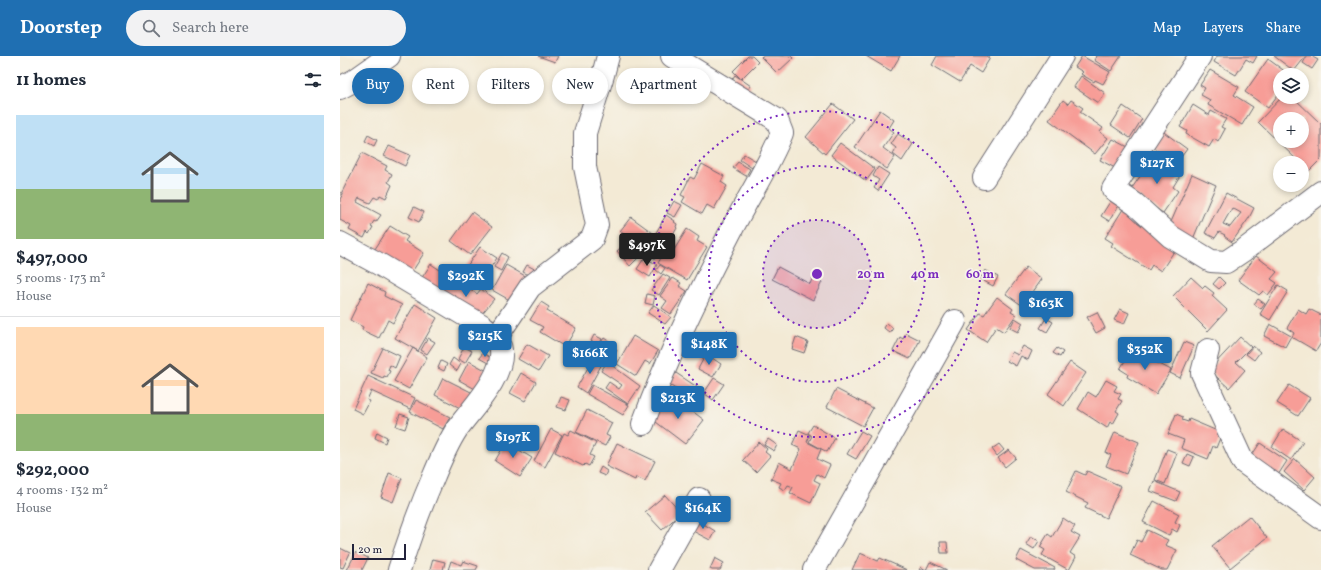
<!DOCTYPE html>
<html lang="en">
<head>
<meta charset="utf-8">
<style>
	body { margin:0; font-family:Vollkorn,serif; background:#f2f2f3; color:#1f2937; height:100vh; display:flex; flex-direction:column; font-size:15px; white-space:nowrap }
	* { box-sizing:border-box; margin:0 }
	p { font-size:13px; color:#747a83 }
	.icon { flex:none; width:22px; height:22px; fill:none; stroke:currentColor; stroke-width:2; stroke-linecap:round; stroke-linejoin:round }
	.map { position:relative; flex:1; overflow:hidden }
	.drawer { display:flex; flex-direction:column; background:#fff; width:340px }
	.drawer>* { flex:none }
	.guide { position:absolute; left:12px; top:12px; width:380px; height:36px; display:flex; gap:8px }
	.buttons { position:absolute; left:933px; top:12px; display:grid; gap:8px }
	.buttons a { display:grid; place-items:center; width:36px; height:36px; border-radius:50%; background:#fff; box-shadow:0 2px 6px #0003; font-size:20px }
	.scale { position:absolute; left:12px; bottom:10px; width:54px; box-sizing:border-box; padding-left:4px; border:2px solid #22223b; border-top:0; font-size:11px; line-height:14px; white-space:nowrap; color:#22223b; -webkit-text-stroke:3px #f7f3e8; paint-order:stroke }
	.price { position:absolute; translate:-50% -34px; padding:0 9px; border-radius:4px; background:#1f6fb2; color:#fff; font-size:13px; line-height:26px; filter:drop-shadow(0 1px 2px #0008) }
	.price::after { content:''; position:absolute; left:50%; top:24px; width:12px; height:9px; margin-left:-6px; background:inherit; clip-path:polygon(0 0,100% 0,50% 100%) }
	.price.current { background:#222; color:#fff }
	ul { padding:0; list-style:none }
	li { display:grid; align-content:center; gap:8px; height:212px; padding:0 16px }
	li+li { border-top:1px solid #e0e1e3 }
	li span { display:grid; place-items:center; height:124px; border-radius:0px; color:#555 }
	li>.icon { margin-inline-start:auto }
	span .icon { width:72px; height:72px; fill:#fffc; stroke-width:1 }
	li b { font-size:17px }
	h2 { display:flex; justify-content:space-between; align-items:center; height:48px; padding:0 16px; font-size:17px }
	.pill { padding:0 14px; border-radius:18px; background:#fff; box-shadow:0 2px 6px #0003; font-size:14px; line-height:36px }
	.pill.current { background:#1f6fb2; color:#fff }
	header { display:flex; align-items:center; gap:24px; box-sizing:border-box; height:56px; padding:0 20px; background:#1f6fb2; color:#fff }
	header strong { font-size:19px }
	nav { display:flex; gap:22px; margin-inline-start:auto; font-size:14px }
	.search { width:280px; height:36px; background:#f2f2f3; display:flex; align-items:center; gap:10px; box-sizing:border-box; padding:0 14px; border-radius:22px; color:#747a83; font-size:15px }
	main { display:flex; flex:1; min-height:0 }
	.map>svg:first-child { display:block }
</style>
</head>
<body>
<header>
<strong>Doorstep</strong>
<div class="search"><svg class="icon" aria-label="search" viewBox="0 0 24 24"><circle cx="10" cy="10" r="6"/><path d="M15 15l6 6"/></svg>Search here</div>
<nav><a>Map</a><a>Layers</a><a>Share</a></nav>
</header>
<main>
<section class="drawer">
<h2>11 homes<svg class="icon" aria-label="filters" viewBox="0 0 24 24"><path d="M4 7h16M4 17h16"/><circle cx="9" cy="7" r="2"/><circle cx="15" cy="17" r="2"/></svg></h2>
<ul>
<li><span style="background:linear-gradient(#bfe0f5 60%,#8fb573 0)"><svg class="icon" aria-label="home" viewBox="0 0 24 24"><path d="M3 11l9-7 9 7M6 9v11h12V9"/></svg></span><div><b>$497,000</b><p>5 rooms · 173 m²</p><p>House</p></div></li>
<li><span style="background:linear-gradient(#ffd9b3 70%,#8fb573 0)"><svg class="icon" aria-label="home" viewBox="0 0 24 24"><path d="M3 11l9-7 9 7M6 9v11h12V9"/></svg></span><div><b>$292,000</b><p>4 rooms · 132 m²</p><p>House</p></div></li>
</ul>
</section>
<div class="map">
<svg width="981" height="514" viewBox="0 0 981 514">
	<rect width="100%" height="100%" fill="#f7f3e8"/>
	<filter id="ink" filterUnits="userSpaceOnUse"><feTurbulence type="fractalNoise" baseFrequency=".025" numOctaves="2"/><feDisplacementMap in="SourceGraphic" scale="8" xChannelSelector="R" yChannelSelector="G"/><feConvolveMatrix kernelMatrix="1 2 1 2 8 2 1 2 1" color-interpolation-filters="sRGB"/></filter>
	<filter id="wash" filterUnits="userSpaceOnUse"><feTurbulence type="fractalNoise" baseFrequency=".012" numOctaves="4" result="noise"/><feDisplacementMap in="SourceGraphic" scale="16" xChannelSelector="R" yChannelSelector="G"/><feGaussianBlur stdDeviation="0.9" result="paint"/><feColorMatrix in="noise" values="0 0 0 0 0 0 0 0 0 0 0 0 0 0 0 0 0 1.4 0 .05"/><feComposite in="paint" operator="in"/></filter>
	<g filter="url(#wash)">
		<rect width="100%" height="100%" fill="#f3ead5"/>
		<g id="blocks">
			<path fill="#f79d97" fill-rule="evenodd" d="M198,0H218L215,6Z
				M408,0H412L418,6L401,23L393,15Z
				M422,0H451L453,2L437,17L421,1Z
				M526,0H560L551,15Z
				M597,0H647L650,2L641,17L630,10L620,26L592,9Z
				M742,0L770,16L763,28L755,24L754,26L741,18L743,16L735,11Z
				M755,0H781L771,15L754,4L756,1Z
				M877,0H917L913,7L906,3L896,19L874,6Z
				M934,0H966L954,15Z
				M967,0H971L978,4L972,13L963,7Z
				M928,3L950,19H940V36L928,52L905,36Z
				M870,14L899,31L894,39L913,51L902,69L868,49L870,44L861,39L865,32L860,29Z
				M395,19L411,30L404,40L388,29Z
				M741,20L765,37L758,47L734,31Z
				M942,41H953L981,68V103L969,115L962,109V107H960L918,66ZM940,63H962V85H940Z
				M723,44L728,48L731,44L743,52L740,56L763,72L760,76L768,82L755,98L709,64Z
				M493,48L513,63L485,98L466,81Z
				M853,49L869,59L871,55L886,63L881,71L885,73L878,86L874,83L869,91L846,78L847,75L840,71Z
				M783,50L802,63L790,82L771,69Z
				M540,54L554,64L549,72L554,76L543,92L555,101L547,113L515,91Z
				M821,74L847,93L836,108L810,89Z
				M558,78L573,88L562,105L553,98L556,92L551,88Z
				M28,79L37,84L34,90L25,85Z
				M773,83L788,91L775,112L760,104Z
				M500,87L535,113L526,125L491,99Z
				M49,90L70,99L65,110L44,100Z
				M22,97L47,110L45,114L52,118L48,126L52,129L46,142L40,139L38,143L34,141L30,147L19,142L17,146L41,159L36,166L34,165L31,170L33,171L29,178L27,176L24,182L9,174L11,170L0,164V143L3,138H1Z
				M404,98L416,105L412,112L400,104Z
				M814,100L841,118L833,131L838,135L823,157L790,135Z
				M398,106L410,113L406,120L393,112Z
				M362,108L384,120L381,126L387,130L374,153L367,149L362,158L342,146L345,141L341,139L350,121L354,123Z
				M538,111L549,118L538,135L534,132L539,124L533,120Z
				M852,118L876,129L853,183L828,173Z
				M886,137L914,152L909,162L892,186L884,180L885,179L879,176L875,182L865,177ZM892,152L901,157L890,171L883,168Z
				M775,138L783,143L769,165L761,160Z
				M334,145L342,149L335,161L327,157Z
				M785,150L801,160L797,166L814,177L812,179L835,194L821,215L812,209L809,214L771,190L773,187L765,182Z
				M74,151L84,156L79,166L69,161Z
				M132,156L152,171L130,199L111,185Z
				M326,159L335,165L334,166L337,168L336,171L337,172L329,186L326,184L319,195L309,189Z
				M291,161L313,177L302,192L280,175Z
				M50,170L68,181L65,185L84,197L70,219L33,196Z
				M347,173L359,181L357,185L367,191L347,224L318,207L328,191L334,194Z
				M285,188L298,202L290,210L277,195Z
				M309,190L319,196L315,203L311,200L310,202L304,199Z
				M140,191L157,202L138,230L121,219Z
				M162,197L168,201L161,215L154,211Z
				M916,200L937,216L931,223L937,227L928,239L923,235L919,239L898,224Z
				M305,201L317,209L310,221L297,213Z
				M91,208L109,220L98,238L79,226Z
				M166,209L187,221L173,246L152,234Z
				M187,209L200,216L196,223L183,216Z
				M320,209L325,212L321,218L316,214Z
				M438,211L470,228L473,221L482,226L473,244L432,223Z
				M686,211L702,223L683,250L666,238Z
				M645,214L658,221L653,230L640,223Z
				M323,218L330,222L319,239L311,234Z
				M112,219L137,238L141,233L154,243L136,265L99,237Z
				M851,221L863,232L865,230L874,237L872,240L887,254L868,275L833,240Z
				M879,221L885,227L879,233L873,228Z
				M333,222L341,227L339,230L347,235L331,258L322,252L327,245L320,240Z
				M28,227L45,236L44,240L62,249L53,267L48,264L39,282L22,274L23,271L10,264Z
				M938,229L948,235L930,264L920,258Z
				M307,238L315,240L313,249L305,247Z
				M657,241L673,253L671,256L676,259L664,276L656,271L646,286L628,274L640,257L644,259Z
				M918,243L925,248L921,253L914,248Z
				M201,246L209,251L207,255L236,272L225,291L200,276L203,271L190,264Z
				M75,248L97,262L78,295L55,282Z
				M314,249L331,261L325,268L308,257Z
				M780,253L789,257L784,268L774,264Z
				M958,253L966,258L969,253L981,259V287L976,295L952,281L954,277L947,272Z
				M757,256L765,272L756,277L747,261Z
				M675,262L683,267L678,276L670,272Z
				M706,262L713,266L707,276L700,272Z
				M547,267L553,272L550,277L544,272Z
				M930,268L951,280L945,291L924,280Z
				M566,277L580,284L570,303L553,295L560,281L563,283Z
				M254,279L262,283L258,290L251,285Z
				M293,280L318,295L310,308L305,305L296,320L277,308Z
				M456,281L468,286L464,297L452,293Z
				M900,281L911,291L896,306L905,314L889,332L869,314Z
				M88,282L95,286L87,298L81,294Z
				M264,282L273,288L267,295L259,289Z
				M844,286L854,290L840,322L830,317Z
				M187,288L208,300L199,315L178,303Z
				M683,290L692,295L688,304L681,300L676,310L667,305L672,296L678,299Z
				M794,290L809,299L806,303L811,306L812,304L831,314L816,338L787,321L788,318L780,313Z
				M913,290L920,296L914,304L906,298Z
				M124,291L132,295L125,307L118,303Z
				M256,291L261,295L258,301L252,298Z
				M272,291L277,294L273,301L268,298Z
				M43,292L60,300L55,312L50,309L48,314L50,315L47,321L44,320L43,322L31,317Z
				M73,292L87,301L69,333L54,325Z
				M717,292L723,296L720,301L713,297Z
				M143,297L151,302L148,307L139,302Z
				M366,298L381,308L373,321L358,313Z
				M254,301L263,306L246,337L237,331Z
				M113,302L121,308L117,315L109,309Z
				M101,305L107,308L104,315L98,312Z
				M129,305L147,315L137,334L119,324Z
				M267,306L300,330L288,348L265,332L269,326L279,333L282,329L261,315Z
				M730,306L746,317L724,350L708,338Z
				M181,317L196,326L185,345L170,337Z
				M336,317L360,333L352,344L328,328Z
				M28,320L75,342L70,353L31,335L27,344L30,345L23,358L13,353Z
				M103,322L135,338L126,355L95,339Z
				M374,322L384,328L373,344L364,337Z
				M766,324L777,330L774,335L781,338L778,343L782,345L776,355L779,357L773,368L770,366L767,372L738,353L748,336L756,341Z
				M252,329L289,349L283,359L247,338Z
				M949,329L970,342L958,360L937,347Z
				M496,333L533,352L523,370L487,351Z
				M331,339L364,364L345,388L312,363Z
				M221,341L230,344L226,354L217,351Z
				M76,344L110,361L103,373L70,356Z
				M247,354L272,367L266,379L270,381L265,390L236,376Z
				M60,358L69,361L65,373L56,370Z
				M836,358L843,361L842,364L848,366L849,363L882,377L876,392L873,390L868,403L841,392L844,384L828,378Z
				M473,369L495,382L487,396L469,386L472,380L468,377Z
				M211,373L222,379L205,411L194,405Z
				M943,373L963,386L951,404L932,391Z
				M231,374L256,387L250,399L254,401L249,410L245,408L243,410L215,396L224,377L228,379Z
				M459,374L470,379L467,386L481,393L477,403L490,409L484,422L477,418L474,424L480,427L471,447L450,437L453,431L448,429L445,434L439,431L441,427L431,423L439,406L452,413L461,393L452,389Z
				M521,375L530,380L516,403L507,398Z
				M37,376L47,381L45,387L35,382Z
				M775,376L799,386L786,418L766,410L771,399L766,397Z
				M428,383L437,389L434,395L424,389Z
				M166,386L192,402L180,421L155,405Z
				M419,386L427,393L425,396L430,400L416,416L403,404Z
				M277,387L315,405L305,425L296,421L295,424L266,410Z
				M920,387L947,405L938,419L910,402Z
				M659,388L664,394L657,400L652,393Z
				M827,393L837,397L825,428L815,424Z
				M669,394L676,402L665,411L658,402Z
				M847,398L854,401L850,410L843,407Z
				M955,403L975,421L964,434L944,416Z
				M261,411L267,415L265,420L258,417Z
				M736,415L745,419L747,415L781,430L766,462L745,452L748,447L726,436Z
				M49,417L62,422L53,446L41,441Z
				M814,425L840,436L836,445L810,435Z
				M325,439L341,457L322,474L305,456Z
				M814,445L839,458L835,466L840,469L837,476L832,473L829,479L803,466Z
				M909,460L927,482L890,512L872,490Z
				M723,462L735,470L731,476L740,481L730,497L736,501L729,514L702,499L705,494L700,491L708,478L712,481Z
				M357,464L375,475L370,484L351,474Z
				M807,474L828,484L825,489L837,494L827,514H822L790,499L797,484L801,486Z
				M691,480L699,485L694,493L686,488Z
				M600,486H607L608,497H601Z
				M0,492L10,497L3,512L0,511Z
				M681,494L715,512L714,514H695L676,504Z
				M16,496L28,502L22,514H7Z
				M520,497L538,505L540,502L567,514H512Z
				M375,502L384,507L380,514H372L370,513Z
				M93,503L105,506L103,514H90Z
				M111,505L121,509L123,505L138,510L136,514H108Z
				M590,506L607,514H579L581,511L586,514Z"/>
		</g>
	</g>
	<g filter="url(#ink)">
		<use href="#blocks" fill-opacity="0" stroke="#6b6871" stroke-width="1"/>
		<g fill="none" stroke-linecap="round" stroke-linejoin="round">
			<g stroke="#6b6871" stroke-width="24">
				<path id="minor" d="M860,0L773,133L795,148L830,180L871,205L886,206L904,194L981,136
					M0,32L15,24L49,0
					M644,122L722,0
					M0,187L39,208L143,270C150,276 160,284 161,294C164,321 132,352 117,373C107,388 100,405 93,422C80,452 69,483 59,514
					M156,282L190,231L252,183L257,169L245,111V77L263,19L268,0
					M868,294L862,317L903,406L981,462
					M303,368C328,299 361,233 394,169C410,138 429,109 442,77L437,64L332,0
					M319,514L359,443
					M474,514L615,265"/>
			</g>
			<use href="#minor" stroke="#fff" stroke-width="22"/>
		</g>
	</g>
	<circle cx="477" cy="218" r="54" fill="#7b2cbf" fill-opacity=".12"/>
	<g fill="none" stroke="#7b2cbf" stroke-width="2" stroke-dasharray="2 4">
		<circle cx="477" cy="218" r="54"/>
		<circle cx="477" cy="218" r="108"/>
		<circle cx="477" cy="218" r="163"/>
	</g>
	<circle cx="477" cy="218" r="6" fill="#7b2cbf" stroke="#f7f3e8" stroke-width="2"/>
	<g font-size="12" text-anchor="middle" font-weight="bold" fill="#7b2cbf" stroke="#f7f3e8" stroke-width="3.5" stroke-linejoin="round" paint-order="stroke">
		<text x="531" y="222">20 m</text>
		<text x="585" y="222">40 m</text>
		<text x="640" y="222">60 m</text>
	</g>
</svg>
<div class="buttons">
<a><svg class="icon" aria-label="layers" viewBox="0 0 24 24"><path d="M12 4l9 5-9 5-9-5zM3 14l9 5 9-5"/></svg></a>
<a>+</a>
<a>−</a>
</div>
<div class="scale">20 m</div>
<b class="price" style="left:817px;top:129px">$127K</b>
<b class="price current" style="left:307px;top:211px">$497K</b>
<b class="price" style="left:126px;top:242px">$292K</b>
<b class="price" style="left:706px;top:269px">$163K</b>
<b class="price" style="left:145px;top:302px">$215K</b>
<b class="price" style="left:369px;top:310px">$148K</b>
<b class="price" style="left:805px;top:315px">$352K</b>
<b class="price" style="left:250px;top:319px">$166K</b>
<b class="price" style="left:338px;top:364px">$213K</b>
<b class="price" style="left:173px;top:403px">$197K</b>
<b class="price" style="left:363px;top:474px">$164K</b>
<div class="guide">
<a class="pill current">Buy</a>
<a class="pill">Rent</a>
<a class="pill">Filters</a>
<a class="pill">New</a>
<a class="pill">Apartment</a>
</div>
</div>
</main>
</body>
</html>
